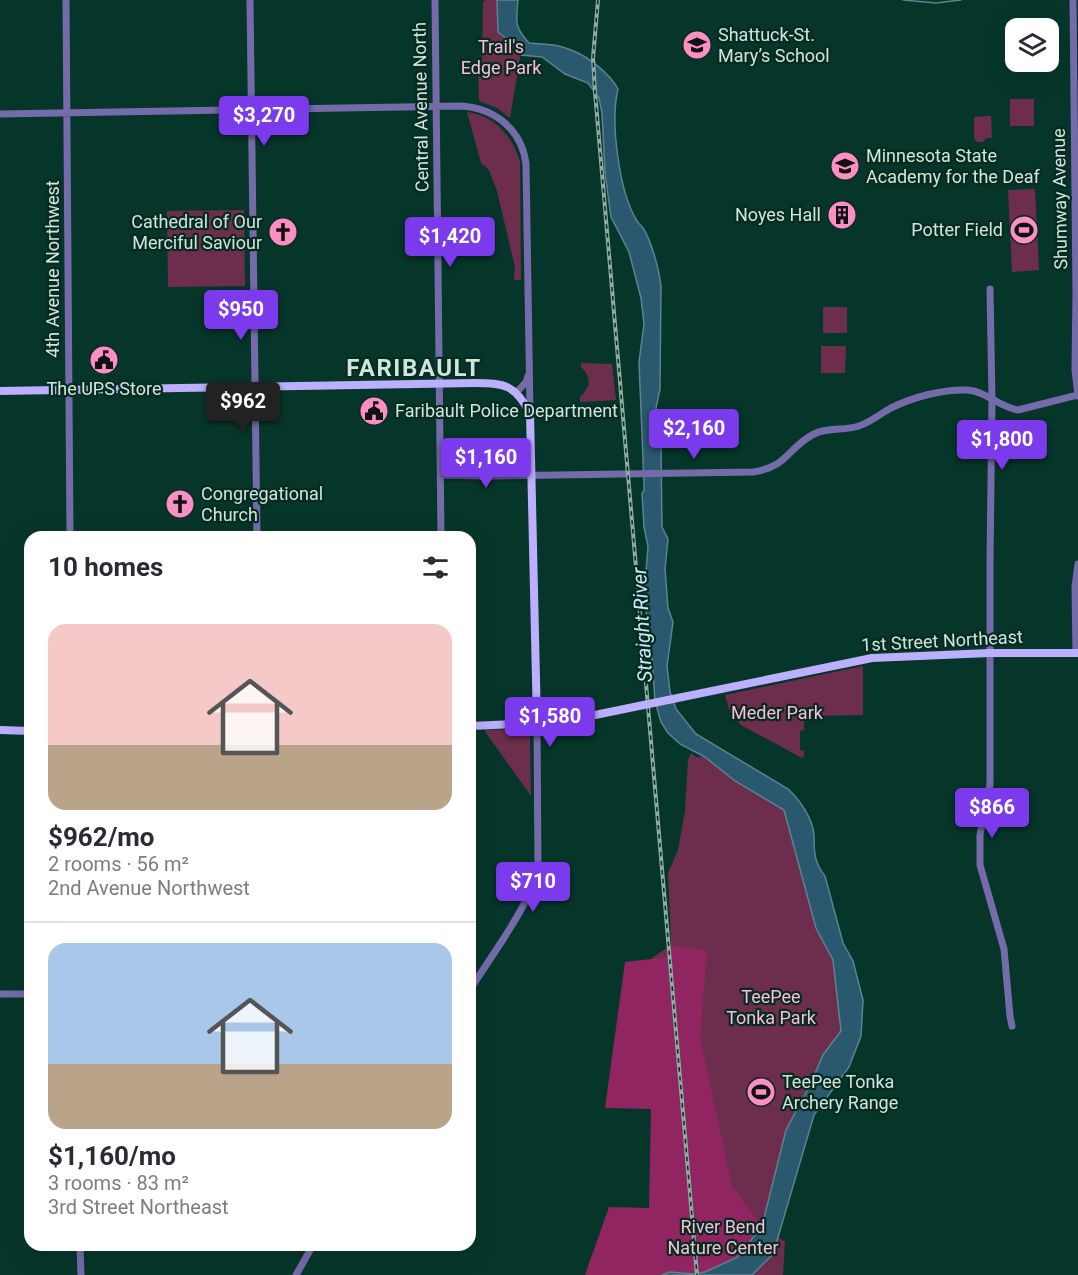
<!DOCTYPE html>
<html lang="en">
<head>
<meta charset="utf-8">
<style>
	body { margin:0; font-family:Roboto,sans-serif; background:#f7f7f7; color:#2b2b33; height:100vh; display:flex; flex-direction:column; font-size:22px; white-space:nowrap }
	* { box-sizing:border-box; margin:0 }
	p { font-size:20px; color:#7c7c81 }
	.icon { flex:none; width:33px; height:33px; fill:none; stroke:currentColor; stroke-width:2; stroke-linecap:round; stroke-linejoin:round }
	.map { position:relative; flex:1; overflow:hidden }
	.details { position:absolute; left:24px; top:531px; width:452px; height:720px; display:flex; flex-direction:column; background:#fff; border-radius:18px; box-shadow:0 6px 24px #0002 }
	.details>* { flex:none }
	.fabs { position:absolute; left:1005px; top:18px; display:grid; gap:12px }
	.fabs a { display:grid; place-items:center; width:54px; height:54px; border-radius:12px; background:#fff; box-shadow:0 6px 24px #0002; font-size:30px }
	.price { position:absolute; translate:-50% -51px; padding:0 14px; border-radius:6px; background:#7c3aed; color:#fff; font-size:20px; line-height:39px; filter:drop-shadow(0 2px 3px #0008) }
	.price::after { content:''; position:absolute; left:50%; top:36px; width:18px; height:14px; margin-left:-9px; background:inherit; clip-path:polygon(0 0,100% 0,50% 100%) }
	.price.current { background:#222; color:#fff }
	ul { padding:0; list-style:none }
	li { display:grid; align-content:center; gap:12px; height:318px; padding:0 24px }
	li+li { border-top:2px solid #e1e1e2 }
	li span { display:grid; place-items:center; height:186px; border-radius:18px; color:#555 }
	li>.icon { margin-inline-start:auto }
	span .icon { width:108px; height:108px; fill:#fffc; stroke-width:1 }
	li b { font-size:26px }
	h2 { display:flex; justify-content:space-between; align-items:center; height:72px; padding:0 24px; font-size:26px }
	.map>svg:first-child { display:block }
</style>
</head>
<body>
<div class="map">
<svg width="1078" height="1275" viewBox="0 0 1078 1275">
	<rect width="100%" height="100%" fill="#06362a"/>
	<path fill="#6d2e4e" d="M485,0H511L520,57L510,118L497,108L479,101L478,63L482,62L483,3Z
		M1010,99H1034V126H1010Z
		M467,112C495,116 512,135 520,162L521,280H514L515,267L497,191L489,170L481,163Z
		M991,116L992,138H986L983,142H977L974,138V117Z
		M1035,189L1039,270L1012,272L1008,190Z
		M244,210L245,286L168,287L167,211Z
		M823,307H847V333H823Z
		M821,346H846L845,373H821Z
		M581,363L612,364L616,400L580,402V397C591,387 592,377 581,367Z
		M863,666V715L810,716L804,722V730L800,731V750L804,751V756L802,758L741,725L730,712L725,695Z
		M530,729L531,796L484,730Z
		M691,753L696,757H705L735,781L784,810L816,928L833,960L841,1031L823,1055L810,1085L762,1226L785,1242L783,1275H691L662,1080L652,958L671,945L668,873L678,850L685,811L688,760Z"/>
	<path fill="#912561" d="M671,945L707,951L700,1038L732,1186L762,1226L738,1257L705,1272L694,1274L669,1272L662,1275H585L609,1207L649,1208L651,1109L605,1108L625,962L669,957Z"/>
	<path fill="#2a586e" stroke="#5c838f" stroke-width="1.5" d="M497,0H518C516,21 514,27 529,43C543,44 558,44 571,50C588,56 610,74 618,89C610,122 619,192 637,221C640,226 640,223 643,228C652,242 659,270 661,286L660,389L656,408L661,447L662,527L668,539L665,569L668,608L673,622L667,666L670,692L676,709L696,734L788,789C800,800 813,819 814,835C814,851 814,863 825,876L843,943L853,961L863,1000L861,1036L849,1067L814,1115L773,1254L752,1275H662L669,1272L694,1274L705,1272L738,1257L762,1226L786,1130L810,1085L823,1055L841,1031L833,960L816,928L784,810L735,781L705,757L680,744L668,733L661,722L655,701L651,643L644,597L648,546L644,527L642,493L644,491V483L639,362L644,324L641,298L629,252L611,217L605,173L602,113L599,98L588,83L565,74L542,57L521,55L513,44L498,32Z"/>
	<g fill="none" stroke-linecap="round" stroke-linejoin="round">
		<path stroke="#5c838f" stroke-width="1.5" d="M903,0L936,3L961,0"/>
		<path stroke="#756baa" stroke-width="7" d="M66,0L70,537
			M250,0L257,537
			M435,0L441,537
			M1073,0L1076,291L1075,370L1078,396
			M0,114L461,106C495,108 522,130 526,164L530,412
			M990,289L992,399L990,564V785L980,835V865L1004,949L1010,1016L1012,1026
			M517,392L526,382L528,376
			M441,475L485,476L753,472C788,467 788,447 814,434C828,427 844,431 859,426C871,422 880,414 891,408C913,397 943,389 967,390C986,391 999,407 1018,410L1078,395
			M1076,653L1075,587L1078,564
			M470,990C492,954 526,911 538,871L537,724
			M0,994H30
			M80,1245L81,1275
			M296,1275L313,1245"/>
		<path stroke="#bcb0fe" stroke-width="8" d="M0,391L475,383C505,383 515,385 530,413L537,724
			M668,700L872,658L990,653H1078
			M470,726L561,722
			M0,730L30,731"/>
		<g stroke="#8caba1" stroke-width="4">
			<path id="rail" d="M598,0L593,58L595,92L697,1275"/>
		</g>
		<use href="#rail" stroke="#082b21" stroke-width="1.5" stroke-dasharray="4.5" stroke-linecap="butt"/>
		<path stroke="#bcb0fe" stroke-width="8" d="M561,722L668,700"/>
	</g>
	<defs>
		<g id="school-disc" transform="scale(1.5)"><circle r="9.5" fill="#fb8fc3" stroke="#082b21"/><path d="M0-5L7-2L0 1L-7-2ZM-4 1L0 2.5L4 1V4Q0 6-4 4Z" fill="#111"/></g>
		<g id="building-disc" transform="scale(1.5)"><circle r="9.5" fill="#fb8fc3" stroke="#082b21"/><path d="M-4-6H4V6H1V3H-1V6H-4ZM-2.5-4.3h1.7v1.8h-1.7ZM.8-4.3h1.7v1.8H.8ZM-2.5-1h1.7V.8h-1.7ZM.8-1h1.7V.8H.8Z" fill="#111"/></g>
		<g id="stadium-disc" transform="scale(1.5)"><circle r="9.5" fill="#fb8fc3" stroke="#082b21"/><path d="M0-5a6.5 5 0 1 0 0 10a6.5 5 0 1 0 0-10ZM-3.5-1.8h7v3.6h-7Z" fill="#111"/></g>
		<g id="church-disc" transform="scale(1.5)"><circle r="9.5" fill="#fb8fc3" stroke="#082b21"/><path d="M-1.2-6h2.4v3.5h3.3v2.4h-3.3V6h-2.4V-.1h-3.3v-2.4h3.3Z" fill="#111"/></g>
		<g id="civic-disc" transform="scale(1.5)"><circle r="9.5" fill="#fb8fc3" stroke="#082b21"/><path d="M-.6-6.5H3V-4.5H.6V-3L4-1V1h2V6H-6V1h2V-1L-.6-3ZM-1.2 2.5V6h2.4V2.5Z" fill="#111"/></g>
	</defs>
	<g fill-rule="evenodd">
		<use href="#school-disc" x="697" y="45"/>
		<use href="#school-disc" x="845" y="166"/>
		<use href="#building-disc" x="842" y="215"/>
		<use href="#stadium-disc" x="1024" y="230"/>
		<use href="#church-disc" x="283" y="232"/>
		<use href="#civic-disc" x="104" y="360"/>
		<use href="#civic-disc" x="374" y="411"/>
		<use href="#church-disc" x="180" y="504"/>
		<use href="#stadium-disc" x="761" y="1092"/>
	</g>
	<g text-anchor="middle" stroke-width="4.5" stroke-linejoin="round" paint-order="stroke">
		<g font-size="18" fill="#cfe6dd" stroke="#082b21" text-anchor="start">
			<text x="718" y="41">Shattuck-St.<tspan x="718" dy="21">Mary’s School</tspan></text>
			<text x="866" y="162">Minnesota State<tspan x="866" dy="21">Academy for the Deaf</tspan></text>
			<text x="821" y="221" text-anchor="end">Noyes Hall</text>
			<text x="262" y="228" text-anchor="end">Cathedral of Our<tspan x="262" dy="21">Merciful Saviour</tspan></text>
			<text x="1003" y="236" text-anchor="end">Potter Field</text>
			<text x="104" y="395" text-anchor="middle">The UPS Store</text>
			<text x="395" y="417">Faribault Police Department</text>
			<text x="201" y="500">Congregational<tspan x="201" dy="21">Church</tspan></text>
			<text x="782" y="1088">TeePee Tonka<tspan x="782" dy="21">Archery Range</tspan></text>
		</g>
		<g font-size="18" fill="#f9bfd9" stroke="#082b21">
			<text x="501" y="53">Trail's<tspan x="501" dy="21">Edge Park</tspan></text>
			<text x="777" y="719">Meder Park</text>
			<text x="771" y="1003">TeePee<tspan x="771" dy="21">Tonka Park</tspan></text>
			<text x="723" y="1233">River Bend<tspan x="723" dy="21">Nature Center</tspan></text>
		</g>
		<g font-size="18" fill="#cfe6dd" stroke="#082b21">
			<text transform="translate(421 107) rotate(-91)" y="6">Central Avenue North</text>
			<text transform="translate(1060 199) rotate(-91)" y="6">Shumway Avenue</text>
			<text transform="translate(53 269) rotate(-90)" y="6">4th Avenue Northwest</text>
			<text transform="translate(942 641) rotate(-3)" y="6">1st Street Northeast</text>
		</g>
		<g font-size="20" font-style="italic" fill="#cdeaf9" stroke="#082b21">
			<text transform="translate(642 625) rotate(-93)" y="7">Straight River</text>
		</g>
		<g font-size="24" font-weight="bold" letter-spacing="1.5" fill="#cfe6dd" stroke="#082b21">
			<text x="414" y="376">FARIBAULT</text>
		</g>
	</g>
</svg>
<div class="fabs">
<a><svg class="icon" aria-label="layers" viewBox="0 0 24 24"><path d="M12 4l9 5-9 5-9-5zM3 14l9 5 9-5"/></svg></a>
</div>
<b class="price" style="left:264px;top:147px">$3,270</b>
<b class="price" style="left:450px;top:268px">$1,420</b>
<b class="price" style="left:241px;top:341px">$950</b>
<b class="price current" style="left:243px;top:433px">$962</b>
<b class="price" style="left:694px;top:460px">$2,160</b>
<b class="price" style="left:1002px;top:471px">$1,800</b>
<b class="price" style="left:486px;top:489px">$1,160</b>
<b class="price" style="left:550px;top:748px">$1,580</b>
<b class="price" style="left:992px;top:839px">$866</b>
<b class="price" style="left:533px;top:913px">$710</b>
<section class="details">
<h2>10 homes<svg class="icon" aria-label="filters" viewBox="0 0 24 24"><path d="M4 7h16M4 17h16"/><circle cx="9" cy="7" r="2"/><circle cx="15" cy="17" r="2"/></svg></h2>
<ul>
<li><span style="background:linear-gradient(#f6c9c9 65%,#b9a48a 0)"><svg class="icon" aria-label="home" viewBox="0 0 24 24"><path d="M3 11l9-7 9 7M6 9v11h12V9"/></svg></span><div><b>$962/mo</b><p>2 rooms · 56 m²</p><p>2nd Avenue Northwest</p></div></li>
<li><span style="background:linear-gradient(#a9c7e8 65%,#b9a48a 0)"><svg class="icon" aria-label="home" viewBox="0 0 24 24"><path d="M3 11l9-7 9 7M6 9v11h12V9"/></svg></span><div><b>$1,160/mo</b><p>3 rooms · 83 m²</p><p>3rd Street Northeast</p></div></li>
</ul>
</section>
</div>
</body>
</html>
